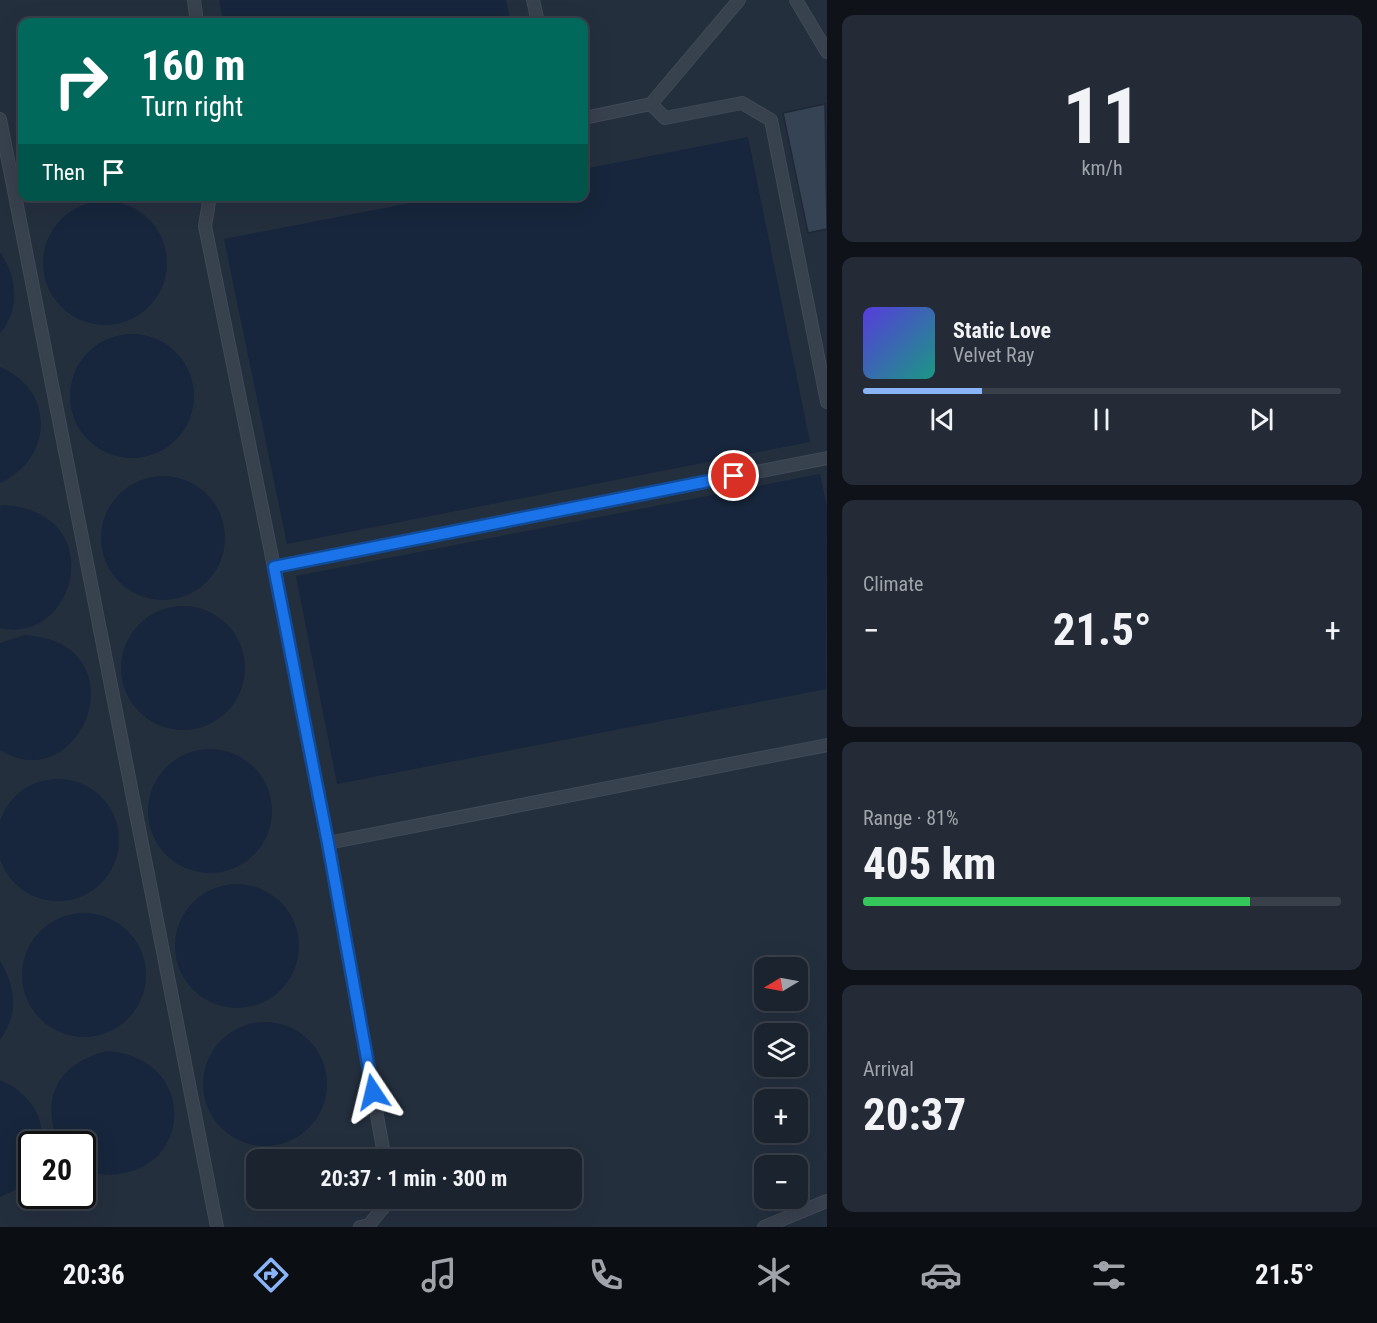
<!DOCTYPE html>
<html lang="en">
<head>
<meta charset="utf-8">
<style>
	:root { --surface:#1b232e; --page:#242b36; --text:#f1f3f6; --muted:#a0a4aa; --line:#39404a; --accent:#8ab4f8 }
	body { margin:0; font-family:"Roboto Condensed",sans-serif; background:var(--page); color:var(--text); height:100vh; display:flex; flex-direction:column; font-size:22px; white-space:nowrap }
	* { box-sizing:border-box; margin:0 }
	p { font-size:20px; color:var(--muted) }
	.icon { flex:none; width:33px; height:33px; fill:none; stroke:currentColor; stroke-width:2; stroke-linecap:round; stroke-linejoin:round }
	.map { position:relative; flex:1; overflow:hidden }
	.details { display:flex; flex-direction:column; gap:15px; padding:15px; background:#0f1319; width:550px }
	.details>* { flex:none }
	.banner { position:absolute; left:18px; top:18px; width:570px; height:183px; border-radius:12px; box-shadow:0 6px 24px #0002,0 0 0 2px var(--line); background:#00695c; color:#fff; overflow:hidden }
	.needle { width:39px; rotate:260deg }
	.tools { position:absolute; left:754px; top:957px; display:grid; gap:12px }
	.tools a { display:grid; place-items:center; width:54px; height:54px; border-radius:12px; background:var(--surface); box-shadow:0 6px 24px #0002,0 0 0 2px var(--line); font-size:30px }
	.speed { position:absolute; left:18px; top:1131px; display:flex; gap:12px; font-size:30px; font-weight:700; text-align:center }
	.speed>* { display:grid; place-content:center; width:78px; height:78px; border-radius:50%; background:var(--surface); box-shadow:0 6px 24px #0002,0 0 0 2px var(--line); line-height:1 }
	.speed .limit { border:3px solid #111; border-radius:9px; background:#fff; color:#111 }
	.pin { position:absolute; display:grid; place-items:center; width:51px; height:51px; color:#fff; margin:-26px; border:3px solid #fff; border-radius:50%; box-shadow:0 2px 6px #0007 }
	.me { position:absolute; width:66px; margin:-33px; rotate:350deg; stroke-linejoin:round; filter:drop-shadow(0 0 4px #0008) }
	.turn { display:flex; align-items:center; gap:21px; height:126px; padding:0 24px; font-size:27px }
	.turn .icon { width:78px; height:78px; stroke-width:2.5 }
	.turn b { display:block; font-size:42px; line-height:51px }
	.then { display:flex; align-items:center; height:57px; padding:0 24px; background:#0003; gap:12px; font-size:22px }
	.big { font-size:45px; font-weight:700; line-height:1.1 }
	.details .widget { flex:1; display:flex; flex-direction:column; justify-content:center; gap:9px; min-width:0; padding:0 21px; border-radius:12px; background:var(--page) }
	.details .dial { align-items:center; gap:0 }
	.dial b { font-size:78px; line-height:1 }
	.song { display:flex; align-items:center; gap:18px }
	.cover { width:72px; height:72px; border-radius:9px; background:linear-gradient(135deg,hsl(250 70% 55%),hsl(170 70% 35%)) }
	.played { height:6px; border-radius:3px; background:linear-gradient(90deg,var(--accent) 25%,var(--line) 25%) }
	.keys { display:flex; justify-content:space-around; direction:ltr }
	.heat { display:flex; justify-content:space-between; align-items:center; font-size:33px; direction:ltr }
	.charge { height:9px; border-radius:4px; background:linear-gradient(90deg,#34c759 81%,var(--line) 0) }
	.trip { position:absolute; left:246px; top:1149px; width:336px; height:60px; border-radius:12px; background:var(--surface); box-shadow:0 6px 24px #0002,0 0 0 2px var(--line); font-weight:700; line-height:60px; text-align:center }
	.menu { display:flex; height:96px; justify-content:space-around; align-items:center; background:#0b0e12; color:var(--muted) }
	.menu .icon { width:42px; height:42px }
	.menu .current { color:var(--accent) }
	.menu b { font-size:27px; color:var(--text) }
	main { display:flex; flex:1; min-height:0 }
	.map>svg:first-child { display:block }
	.water { fill:#17263c }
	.building { fill:#364354; stroke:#1f2835; stroke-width:1.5 }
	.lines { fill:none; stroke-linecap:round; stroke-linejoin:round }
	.lane-casing { stroke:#414a57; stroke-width:14 }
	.lane { stroke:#38414e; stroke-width:12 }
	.route-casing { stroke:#114b97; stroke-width:15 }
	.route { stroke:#1a73e8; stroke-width:10 }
</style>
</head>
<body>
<main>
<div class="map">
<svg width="827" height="1227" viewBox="0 0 827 1227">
	<rect width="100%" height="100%" fill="#242f3e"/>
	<path class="water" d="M219 0H506L511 22H224Z
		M22 93V148C15 128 16 113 22 93Z
		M748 137 810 442 287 544 224 239 441 197 584 196V169Z
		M43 263a62 62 0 1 1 124 0a62 62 0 1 1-124 0Z
		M0 252C17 276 21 309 0 333Z
		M70 396a62 62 0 1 1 124 0a62 62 0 1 1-124 0Z
		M0 367C56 390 53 459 0 483Z
		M820 474 827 507 826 689 337 784 296 576Z
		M101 538a62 62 0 1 1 124 0a62 62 0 1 1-124 0Z
		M4 505C111 512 76 646 0 628V506Z
		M121 668a62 62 0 1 1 124 0a62 62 0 1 1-124 0Z
		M24 635C144 642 82 801 0 750V643Z
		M148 811a62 62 0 1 1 124 0a62 62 0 1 1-124 0Z
		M-3 840a61 61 0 1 1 122 0a61 61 0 1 1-122 0Z
		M175 946a62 62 0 1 1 124 0a62 62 0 1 1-124 0Z
		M22 975a62 62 0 1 1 124 0a62 62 0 1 1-124 0Z
		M0 961C16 987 19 1014 0 1040Z
		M203 1084a62 62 0 1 1 124 0a62 62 0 1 1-124 0Z
		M106 1051C196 1056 194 1166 118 1174 106 1176 93 1174 83 1167L82 1144H58C41 1096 57 1065 106 1051Z
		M0 1080C26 1091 46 1115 41 1144H32L30 1176 15 1190 0 1197Z"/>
	<path class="building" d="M825 104 827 229 808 233 783 113Z"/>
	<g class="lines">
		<g class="lane-casing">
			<path id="lane" d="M194 0 197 22
				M533 0 538 22
				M796 0 827 52
				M651 104 665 118 742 103 771 120 827 402
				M584 118 651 104 739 0
				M0 119 217 1227
				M210 196 205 226 274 567 827 458
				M274 567 328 843
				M385 1160 328 843 827 745
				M360 1227 369 1225 391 1198
				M764 1227 827 1201"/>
		</g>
		<use href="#lane" class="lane"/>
	</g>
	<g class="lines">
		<g class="route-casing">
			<path id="route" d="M373 1092 328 843 274 567 734 476"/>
		</g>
		<use href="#route" class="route"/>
	</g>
</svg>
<div class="tools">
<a><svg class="needle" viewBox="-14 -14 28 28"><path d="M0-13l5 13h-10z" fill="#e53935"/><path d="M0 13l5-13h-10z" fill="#a0a4aa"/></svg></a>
<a><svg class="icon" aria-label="layers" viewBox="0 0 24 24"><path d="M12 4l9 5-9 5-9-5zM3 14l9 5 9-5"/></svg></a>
<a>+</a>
<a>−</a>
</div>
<div class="speed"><div class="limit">20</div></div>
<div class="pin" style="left:734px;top:476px;background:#d93025"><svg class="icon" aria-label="arrive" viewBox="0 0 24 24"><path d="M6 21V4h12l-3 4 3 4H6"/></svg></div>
<svg class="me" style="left:373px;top:1092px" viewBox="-20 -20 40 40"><path d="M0-17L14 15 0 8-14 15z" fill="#1a73e8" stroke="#fff" stroke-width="4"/></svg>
<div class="trip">20:37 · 1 min · 300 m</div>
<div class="banner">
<div class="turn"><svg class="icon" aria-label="right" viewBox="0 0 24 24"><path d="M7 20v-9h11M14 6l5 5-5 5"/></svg><div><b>160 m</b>Turn right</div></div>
<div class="then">Then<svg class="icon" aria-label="arrive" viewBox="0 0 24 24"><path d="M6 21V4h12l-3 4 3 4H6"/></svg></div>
</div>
</div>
<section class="details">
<div class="widget dial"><b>11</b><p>km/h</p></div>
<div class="widget">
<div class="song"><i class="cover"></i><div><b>Static Love</b><p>Velvet Ray</p></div></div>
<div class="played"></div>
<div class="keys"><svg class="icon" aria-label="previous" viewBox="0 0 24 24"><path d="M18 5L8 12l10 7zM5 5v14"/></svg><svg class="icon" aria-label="pause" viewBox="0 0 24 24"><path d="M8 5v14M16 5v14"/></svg><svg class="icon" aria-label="next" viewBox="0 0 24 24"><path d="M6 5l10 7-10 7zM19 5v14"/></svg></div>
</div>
<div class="widget"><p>Climate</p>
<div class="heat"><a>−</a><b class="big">21.5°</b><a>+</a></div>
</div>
<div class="widget"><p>Range · 81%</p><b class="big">405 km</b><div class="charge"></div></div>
<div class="widget"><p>Arrival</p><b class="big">20:37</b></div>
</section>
</main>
<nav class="menu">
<b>20:36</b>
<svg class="icon current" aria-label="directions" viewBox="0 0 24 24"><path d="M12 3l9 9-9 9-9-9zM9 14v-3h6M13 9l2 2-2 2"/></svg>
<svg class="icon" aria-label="music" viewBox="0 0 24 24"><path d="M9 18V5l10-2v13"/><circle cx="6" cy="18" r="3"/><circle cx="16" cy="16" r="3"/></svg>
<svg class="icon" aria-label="phone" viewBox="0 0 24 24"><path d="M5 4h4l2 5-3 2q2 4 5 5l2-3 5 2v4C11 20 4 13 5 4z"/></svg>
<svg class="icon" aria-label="climate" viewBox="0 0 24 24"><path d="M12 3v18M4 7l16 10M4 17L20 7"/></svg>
<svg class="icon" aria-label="car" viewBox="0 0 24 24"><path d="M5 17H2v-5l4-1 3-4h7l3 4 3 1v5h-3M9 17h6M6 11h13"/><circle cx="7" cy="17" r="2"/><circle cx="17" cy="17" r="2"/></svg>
<svg class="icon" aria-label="filters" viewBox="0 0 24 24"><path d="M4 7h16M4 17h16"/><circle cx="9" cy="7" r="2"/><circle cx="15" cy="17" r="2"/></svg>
<b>21.5°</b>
</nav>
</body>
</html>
